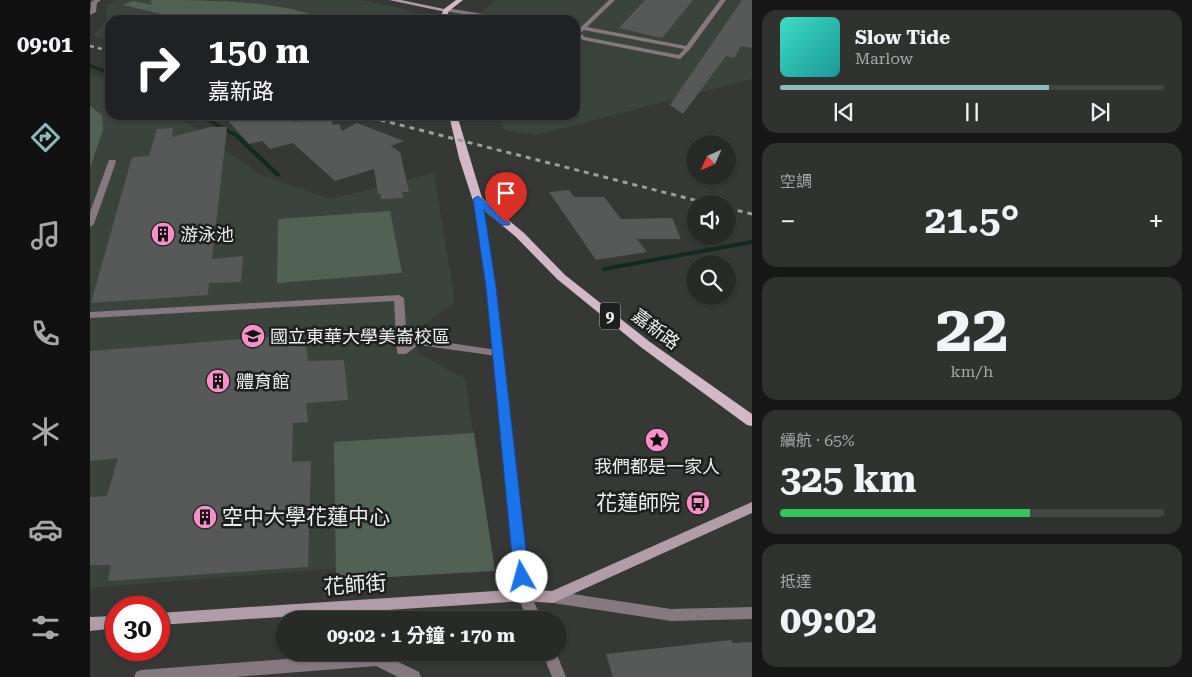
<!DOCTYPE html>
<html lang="zh-TW">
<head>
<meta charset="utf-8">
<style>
	:root { --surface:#282a28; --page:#303230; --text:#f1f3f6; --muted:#a5a7a8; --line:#444645; --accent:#8bbbb9 }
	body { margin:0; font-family:"Roboto Serif","Noto Sans TC",serif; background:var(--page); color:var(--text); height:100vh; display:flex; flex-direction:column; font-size:19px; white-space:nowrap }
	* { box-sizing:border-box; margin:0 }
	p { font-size:16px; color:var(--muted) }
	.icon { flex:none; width:28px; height:28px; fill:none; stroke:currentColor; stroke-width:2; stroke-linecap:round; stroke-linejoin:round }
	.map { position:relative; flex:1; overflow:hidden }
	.side { display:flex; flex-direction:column; gap:10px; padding:10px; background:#161716; width:440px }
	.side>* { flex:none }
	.guide { position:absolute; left:15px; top:15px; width:475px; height:105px; border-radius:15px; box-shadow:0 1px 4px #0004,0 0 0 1px var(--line); background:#202124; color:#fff; overflow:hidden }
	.needle { width:32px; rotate:225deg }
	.fabs { position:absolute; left:596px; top:135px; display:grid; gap:10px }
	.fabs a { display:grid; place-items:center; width:50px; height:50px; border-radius:50%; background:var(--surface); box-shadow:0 1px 4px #0004,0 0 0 1px var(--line); font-size:25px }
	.speed { position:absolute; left:15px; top:596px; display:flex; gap:10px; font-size:25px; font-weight:700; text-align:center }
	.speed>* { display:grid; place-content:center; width:65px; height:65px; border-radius:50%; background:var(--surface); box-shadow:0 1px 4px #0004,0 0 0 1px var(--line); line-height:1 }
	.speed .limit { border:8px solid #d22; background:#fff; color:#111 }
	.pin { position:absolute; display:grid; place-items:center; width:42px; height:42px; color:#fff; margin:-51px -21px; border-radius:50% 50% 50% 0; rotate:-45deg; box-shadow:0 0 5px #0007 }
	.pin .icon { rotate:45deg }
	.me { position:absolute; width:55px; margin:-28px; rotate:353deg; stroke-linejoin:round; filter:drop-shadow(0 0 4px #0008) }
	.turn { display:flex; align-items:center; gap:18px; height:105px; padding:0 20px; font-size:22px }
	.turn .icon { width:65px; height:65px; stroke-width:2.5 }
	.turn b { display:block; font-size:35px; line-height:42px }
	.big { font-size:38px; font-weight:700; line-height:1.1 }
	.side .card { flex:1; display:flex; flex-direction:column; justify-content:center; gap:8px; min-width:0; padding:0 18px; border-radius:15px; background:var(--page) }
	.side .dial { align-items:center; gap:0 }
	.dial b { font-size:65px; line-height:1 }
	.song { display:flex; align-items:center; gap:15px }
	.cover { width:60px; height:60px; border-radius:8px; background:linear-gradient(135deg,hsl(170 70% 55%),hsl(180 70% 35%)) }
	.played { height:5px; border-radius:2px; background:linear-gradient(90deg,var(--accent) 70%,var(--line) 70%) }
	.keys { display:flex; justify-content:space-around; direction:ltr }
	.heat { display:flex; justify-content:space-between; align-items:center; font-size:28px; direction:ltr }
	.charge { height:8px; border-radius:4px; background:linear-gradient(90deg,#34c759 65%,var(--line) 0) }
	.trip { position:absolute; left:185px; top:611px; width:292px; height:50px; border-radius:25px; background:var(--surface); box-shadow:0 1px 4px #0004,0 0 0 1px var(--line); font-weight:700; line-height:50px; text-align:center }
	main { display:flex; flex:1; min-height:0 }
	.tab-bar { display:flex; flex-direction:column; width:90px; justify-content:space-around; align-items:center; background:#101110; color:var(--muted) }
	.tab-bar .icon { width:35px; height:35px }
	.tab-bar .current { color:var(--accent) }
	.tab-bar b { font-size:22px; color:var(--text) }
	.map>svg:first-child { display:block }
	.built { fill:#3b433d }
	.green { fill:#516255 }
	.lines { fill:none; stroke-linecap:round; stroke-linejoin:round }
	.stream { fill:#132b1c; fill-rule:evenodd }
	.building { fill:#565957 }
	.lane { fill:#86787f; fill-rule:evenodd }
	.street { fill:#86787f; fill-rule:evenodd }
	.secondary { fill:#b29ca7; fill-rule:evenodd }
	.primary { fill:#d4b8c6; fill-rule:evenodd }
	.rail-far1 { stroke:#9c9f9d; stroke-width:2.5; stroke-dasharray:4 4; stroke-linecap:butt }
	.rail { stroke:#9c9f9d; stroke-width:3; stroke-dasharray:5 5; stroke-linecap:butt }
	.route { fill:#1a73e8; stroke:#114b97 }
	.labels { text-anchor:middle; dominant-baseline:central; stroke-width:5; stroke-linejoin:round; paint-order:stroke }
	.shield { fill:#1d1f1e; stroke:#afb1b0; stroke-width:1 }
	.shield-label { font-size:16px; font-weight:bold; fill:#eef0ef }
	.poi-label { font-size:18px; fill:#eef0ef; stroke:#1d1f1e; text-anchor:start }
	.street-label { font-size:18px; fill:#eef0ef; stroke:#1d1f1e }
	.near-poi-label { font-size:21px; fill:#eef0ef; stroke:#1d1f1e; text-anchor:end }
	.near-street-label { font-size:21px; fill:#eef0ef; stroke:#1d1f1e }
</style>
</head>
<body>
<main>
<nav class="tab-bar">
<b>09:01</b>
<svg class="icon current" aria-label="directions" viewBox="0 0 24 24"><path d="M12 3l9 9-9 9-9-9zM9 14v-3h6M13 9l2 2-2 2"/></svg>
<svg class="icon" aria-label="music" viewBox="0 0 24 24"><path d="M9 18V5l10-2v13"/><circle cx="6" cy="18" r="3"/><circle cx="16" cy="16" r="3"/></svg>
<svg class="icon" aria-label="phone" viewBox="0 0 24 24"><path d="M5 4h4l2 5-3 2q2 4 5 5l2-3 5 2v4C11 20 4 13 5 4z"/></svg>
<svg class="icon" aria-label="climate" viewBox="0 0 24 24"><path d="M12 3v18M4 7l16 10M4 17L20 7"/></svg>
<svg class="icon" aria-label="car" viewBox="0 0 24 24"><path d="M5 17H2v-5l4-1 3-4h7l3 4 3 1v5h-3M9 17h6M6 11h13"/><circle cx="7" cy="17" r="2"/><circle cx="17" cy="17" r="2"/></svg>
<svg class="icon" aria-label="filters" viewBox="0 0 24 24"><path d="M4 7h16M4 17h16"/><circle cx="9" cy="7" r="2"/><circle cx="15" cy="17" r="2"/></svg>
</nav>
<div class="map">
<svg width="662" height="677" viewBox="0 0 662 677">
	<rect width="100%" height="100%" fill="#353835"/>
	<path class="built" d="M27 0H270L311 8 332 17 331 20H20V40L3 36 17 20 16 5Z
		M406 0H662V79L446 135 414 130 409 115H485V20H387L393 11Z
		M0 74 20 80V115H86L169 174 241 199 344 173 365 302 325 331 327 352 375 379 402 556 0 588Z"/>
	<path class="green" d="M62 0C107 0 192 0 229 18V20H98L33 5 43 1 63 5 60 2Z
		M0 106 12 115 13 130 0 168Z
		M300 211 312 273 187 283 188 219Z
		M384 433 405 571 246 580 244 442Z"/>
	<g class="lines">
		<path class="stream" d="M0 64 20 72V75L0 67Z
			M107 115H112L149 135 190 174V176H186L145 137Z
			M662 240V244L514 271 511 269 514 267Z"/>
	</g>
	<path class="building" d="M555 0H603L572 38 529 28Z
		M652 0H662V48L651 46 644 58 636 56 593 114 580 105Z
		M133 115H194L203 122 241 118 243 125 249 124 252 131 267 123 314 141 301 146 310 152 319 192H312L313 198 291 199V194H288L284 169 245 181 203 143 180 149 172 141 159 144Z
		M120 127H137L122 259 153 256 151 282 119 283 118 295 1 303 42 157 59 156 67 129 83 128 82 137Z
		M479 190 484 197H514L531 219 582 218 591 239H547L557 252 506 260 459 192Z
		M205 335 207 347 216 346 218 361 254 360 258 400 216 403 218 422 203 423 202 462 221 461 218 567 18 581 21 565H0V497L17 496 28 458 0 461V351Z
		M641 640 643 643 662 642V677H523L516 654Z"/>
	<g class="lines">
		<path class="lane" d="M4 0H11L7 3 6 12 0 15 1 2Z
			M519 0H525L497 27 596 46 630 0H636L600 49 590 59 493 40 485 34V32L487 31ZM494 30 594 49 589 55 495 37 490 33Z
			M356 8 419 18 422 20H409L354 11V9Z
			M19 160H25L26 162 4 224 0 227V212Z
			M309 295 314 298 317 343 326 338 407 350 412 353 407 356 328 345 316 354H308L307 352 304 301 0 318V312Z
			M288 652 329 672 331 677H308L286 666 145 677H44L46 672 51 670Z"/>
		<path class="street" d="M384 197H390L391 199 406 287 441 595 452 620H438L427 595 396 287 383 199Z
			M463 591 581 609 662 607V619L581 621 463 603 458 601 456 597 458 593Z
			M452 652H466L476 677H462Z"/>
		<path class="secondary" d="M299 0H311L359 10 356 12Z
			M662 502V513L463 603 434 601 69 625V613L434 589 462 591Z
			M26 616V628L0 631V617Z"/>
		<path class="primary" d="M366 0H373L359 11 355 20H349L354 9Z
			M359 115H367L392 198 434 233 475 275 560 342 662 414V426L657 425 552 348 467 279 426 237 383 201 369 158Z"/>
		<path class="rail-far1" d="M0 46 20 51"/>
		<path class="rail" d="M271 115 620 204
			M638 208 662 214"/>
	</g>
	<path class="route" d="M388 196 420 223 419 225H412L394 209 406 287 439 577 437 581 432 583 427 581 424 577 396 287 383 199Z"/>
	<defs>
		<g id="building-disc" transform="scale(1.25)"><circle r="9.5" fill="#f98fc9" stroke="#1d1f1e"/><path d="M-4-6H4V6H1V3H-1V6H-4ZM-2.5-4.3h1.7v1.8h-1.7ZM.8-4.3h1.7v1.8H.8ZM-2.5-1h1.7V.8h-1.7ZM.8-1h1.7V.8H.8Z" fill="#111"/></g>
		<g id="university-disc" transform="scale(1.25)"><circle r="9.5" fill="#f98fc9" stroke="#1d1f1e"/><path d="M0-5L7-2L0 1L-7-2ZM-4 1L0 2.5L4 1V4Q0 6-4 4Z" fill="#111"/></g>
		<g id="sight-disc" transform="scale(1.25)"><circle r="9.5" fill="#f98fc9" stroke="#1d1f1e"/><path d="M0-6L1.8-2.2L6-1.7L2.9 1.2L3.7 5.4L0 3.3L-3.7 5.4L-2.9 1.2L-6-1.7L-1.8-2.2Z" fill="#111"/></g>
		<g id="bus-disc" transform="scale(1.25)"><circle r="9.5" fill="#f98fc9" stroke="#1d1f1e"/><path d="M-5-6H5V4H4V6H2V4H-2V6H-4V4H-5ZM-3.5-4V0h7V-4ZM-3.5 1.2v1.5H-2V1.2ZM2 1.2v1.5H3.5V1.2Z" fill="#111"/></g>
	</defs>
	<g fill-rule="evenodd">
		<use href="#building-disc" x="73" y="234"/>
		<use href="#university-disc" x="163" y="336"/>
		<use href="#building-disc" x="128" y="381"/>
		<use href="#sight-disc" x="567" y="440"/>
		<use href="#bus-disc" x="608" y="503"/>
		<use href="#building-disc" x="115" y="517"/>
	</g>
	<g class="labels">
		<rect class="shield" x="510" y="302.5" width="20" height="27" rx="4"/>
		<g class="shield-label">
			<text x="520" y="316">9</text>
		</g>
		<g class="poi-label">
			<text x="90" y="234">游泳池</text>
			<text x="180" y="336">國立東華大學美崙校區</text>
			<text x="146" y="381">體育館</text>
			<text x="567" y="466" text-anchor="middle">我們都是一家人</text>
		</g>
		<g class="street-label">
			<text transform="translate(566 329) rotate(37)">嘉新路</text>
		</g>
		<g class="near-poi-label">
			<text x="590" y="503">花蓮師院</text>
			<text x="132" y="517" text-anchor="start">空中大學花蓮中心</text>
		</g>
		<g class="near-street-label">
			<text transform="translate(265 585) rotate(-4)">花師街</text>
		</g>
	</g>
</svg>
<div class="fabs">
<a><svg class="needle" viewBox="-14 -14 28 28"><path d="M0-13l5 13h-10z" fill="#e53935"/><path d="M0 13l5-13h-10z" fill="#a5a7a8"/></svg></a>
<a><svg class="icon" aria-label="sound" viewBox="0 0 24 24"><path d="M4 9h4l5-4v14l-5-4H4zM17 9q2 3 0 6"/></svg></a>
<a><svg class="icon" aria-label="search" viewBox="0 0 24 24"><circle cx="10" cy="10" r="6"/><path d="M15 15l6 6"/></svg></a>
</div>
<div class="speed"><div class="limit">30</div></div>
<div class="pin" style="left:416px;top:223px;background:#d93025"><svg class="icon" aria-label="arrive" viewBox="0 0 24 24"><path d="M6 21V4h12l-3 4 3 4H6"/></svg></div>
<svg class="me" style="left:432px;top:577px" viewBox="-20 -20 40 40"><circle r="19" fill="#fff"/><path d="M0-13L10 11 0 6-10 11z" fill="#1a73e8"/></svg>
<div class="trip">09:02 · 1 分鐘 · 170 m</div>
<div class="guide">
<div class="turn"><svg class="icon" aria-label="right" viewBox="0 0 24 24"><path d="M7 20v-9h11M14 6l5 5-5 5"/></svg><div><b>150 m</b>嘉新路</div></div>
</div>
</div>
<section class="side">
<div class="card">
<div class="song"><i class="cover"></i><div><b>Slow Tide</b><p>Marlow</p></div></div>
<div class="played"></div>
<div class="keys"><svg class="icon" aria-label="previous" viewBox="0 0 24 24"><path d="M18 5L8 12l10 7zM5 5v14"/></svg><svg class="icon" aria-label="pause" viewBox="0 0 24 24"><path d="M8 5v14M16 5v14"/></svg><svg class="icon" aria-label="next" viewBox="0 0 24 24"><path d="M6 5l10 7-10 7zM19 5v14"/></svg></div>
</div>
<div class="card"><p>空調</p>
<div class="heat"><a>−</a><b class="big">21.5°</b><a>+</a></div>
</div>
<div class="card dial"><b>22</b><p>km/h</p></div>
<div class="card"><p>續航 · 65%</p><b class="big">325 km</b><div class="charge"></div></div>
<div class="card"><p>抵達</p><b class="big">09:02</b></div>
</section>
</main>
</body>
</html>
